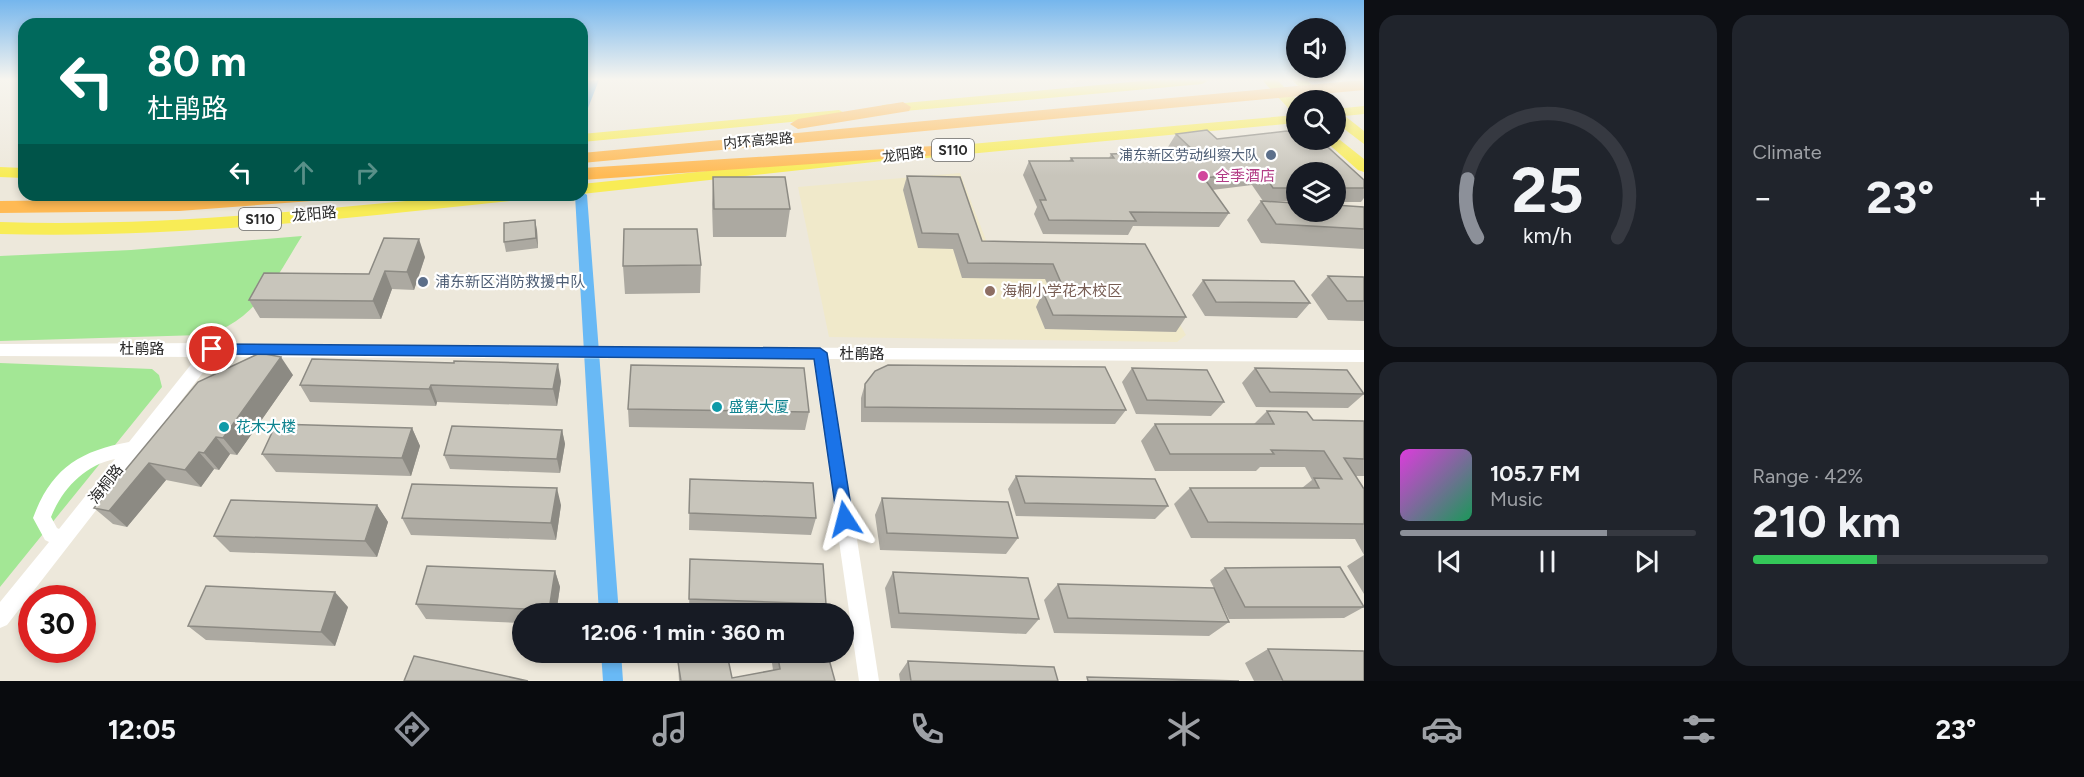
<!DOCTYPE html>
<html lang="en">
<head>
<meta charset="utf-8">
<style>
	:root { --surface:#171b24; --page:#20242c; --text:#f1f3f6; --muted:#9ea1a6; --line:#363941; --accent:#8c9099 }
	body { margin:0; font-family:Figtree,"Noto Sans SC",sans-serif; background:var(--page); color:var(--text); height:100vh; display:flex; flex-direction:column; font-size:22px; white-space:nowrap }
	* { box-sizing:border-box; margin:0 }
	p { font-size:20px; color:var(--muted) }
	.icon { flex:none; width:33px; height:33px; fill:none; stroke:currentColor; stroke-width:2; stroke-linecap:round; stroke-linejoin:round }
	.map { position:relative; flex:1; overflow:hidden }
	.panel { display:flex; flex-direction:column; gap:15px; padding:15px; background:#0d0f14; width:720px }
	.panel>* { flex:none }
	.guide { position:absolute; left:18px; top:18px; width:570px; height:183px; border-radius:18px; box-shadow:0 3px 9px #0003; background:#00695c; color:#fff; overflow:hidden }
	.fabs { position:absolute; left:1286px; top:18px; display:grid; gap:12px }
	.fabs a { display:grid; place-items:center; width:60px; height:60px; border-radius:50%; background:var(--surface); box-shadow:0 3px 9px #0003; font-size:30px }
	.speed { position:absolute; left:18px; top:585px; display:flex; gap:12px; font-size:30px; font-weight:700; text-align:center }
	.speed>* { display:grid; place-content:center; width:78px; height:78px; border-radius:50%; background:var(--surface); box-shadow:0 3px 9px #0003; line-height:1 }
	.speed .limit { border:9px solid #d22; background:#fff; color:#111 }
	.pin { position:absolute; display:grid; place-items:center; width:51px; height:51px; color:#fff; margin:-26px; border:3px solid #fff; border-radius:50%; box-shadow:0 2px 6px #0007 }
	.me { position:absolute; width:66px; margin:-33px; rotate:351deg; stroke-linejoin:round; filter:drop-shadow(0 0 4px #0008) }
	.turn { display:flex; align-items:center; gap:21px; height:126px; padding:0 30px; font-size:27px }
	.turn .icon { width:78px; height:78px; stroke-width:2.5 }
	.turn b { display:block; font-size:42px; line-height:51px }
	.lanes { display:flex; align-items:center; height:57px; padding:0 30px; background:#0003; justify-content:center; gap:30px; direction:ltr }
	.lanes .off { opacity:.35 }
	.big { font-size:45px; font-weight:700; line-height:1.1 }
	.panel .tile { flex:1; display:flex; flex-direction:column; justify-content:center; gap:9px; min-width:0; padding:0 21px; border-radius:18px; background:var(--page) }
	.panel .dial { align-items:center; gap:0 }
	.dial svg { height:156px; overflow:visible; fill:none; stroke:var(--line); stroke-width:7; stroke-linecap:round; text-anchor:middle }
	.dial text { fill:var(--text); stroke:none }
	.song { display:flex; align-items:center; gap:18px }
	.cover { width:72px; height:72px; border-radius:9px; background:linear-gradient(135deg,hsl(300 70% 55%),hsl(150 70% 35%)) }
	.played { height:6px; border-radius:3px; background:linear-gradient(90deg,var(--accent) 70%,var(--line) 70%) }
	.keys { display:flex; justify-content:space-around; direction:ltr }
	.heat { display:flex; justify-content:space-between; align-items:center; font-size:33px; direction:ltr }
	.charge { height:9px; border-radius:4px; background:linear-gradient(90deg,#34c759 42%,var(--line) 0) }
	.panel .tiles { flex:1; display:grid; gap:15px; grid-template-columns:repeat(2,1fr) }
	.trip { position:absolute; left:512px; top:603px; width:342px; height:60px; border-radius:30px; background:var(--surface); box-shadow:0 3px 9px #0003; font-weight:700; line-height:60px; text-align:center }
	.menu { display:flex; height:96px; justify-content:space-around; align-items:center; background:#090b0e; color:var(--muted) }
	.menu .icon { width:42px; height:42px }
	.menu .selected { color:var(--accent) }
	.menu b { font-size:27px; color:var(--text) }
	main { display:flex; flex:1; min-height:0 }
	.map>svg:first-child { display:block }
	.education { fill:#f0e9ca }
	.green { fill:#a3e795 }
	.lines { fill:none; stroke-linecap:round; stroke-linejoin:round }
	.canal { fill:#69b9f5; fill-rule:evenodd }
	.minor { fill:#fff; fill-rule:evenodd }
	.major { fill:#f8ec56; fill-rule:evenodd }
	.highway { fill:#ffba54; fill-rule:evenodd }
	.wall { fill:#aca9a1 }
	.shaded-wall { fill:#8c8a83 }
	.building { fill:#c8c5bb; stroke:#8c8a83; stroke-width:1.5 }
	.route { fill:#1a73e8; stroke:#114b97; stroke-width:1.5 }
	.service-dot { fill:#5c6f8a; stroke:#fff; stroke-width:2 }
	.hotel-dot { fill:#d1479c; stroke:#fff; stroke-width:2 }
	.education-dot { fill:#8d6e63; stroke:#fff; stroke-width:2 }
	.culture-dot { fill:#0f9aa8; stroke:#fff; stroke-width:2 }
	.labels { text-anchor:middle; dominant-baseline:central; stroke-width:4.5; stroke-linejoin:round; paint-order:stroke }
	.far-street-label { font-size:14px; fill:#2a2a2a; stroke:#fff }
	.shield { fill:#fff; stroke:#6a6a6a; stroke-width:1.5 }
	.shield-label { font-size:14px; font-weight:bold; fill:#2a2a2a }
	.far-service-label { font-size:14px; fill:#4e5e75; stroke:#fff; text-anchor:end }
	.hotel-label { font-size:15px; fill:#b23c85; stroke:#fff; text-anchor:start }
	.street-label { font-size:15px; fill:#2a2a2a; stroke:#fff }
	.service-label { font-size:15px; fill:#4e5e75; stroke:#fff; text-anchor:start }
	.education-label { font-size:15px; fill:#785e54; stroke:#fff; text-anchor:start }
	.culture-label { font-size:15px; fill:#0d838f; stroke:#fff; text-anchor:start }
</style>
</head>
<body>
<main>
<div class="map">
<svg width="1364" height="681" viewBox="0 0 1364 681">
	<rect width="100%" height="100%" fill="#ede8db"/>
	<path class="education" d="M960 173 989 248 1134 245 1186 335 1177 342 829 337 798 187Z"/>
	<path class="green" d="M302 236C282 268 263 307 228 326 220 330 209 332 201 335L0 341V256L131 250Z
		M0 363 152 369 159 375 162 387 0 587Z"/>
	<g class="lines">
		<path class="canal" d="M589 80H599L588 108 582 111V95Z
			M582 191 587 195 619 614H599L575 195H582Z
			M601 652H621L623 681H603Z"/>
		<path class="minor" d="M1077 80 1072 84 1067 81V80Z
			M212 343 217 345 1364 350V362L829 359 879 681H859L813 359 215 357 7 625 0 628V602L49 542 45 540 33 518C51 469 79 451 129 442L197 357 0 356V344ZM115 459 59 529 57 528 51 517C62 489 85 465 115 459Z"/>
		<path class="major" d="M1152 80H1209L1202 84 883 113 876 109 883 105Z
			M1262 80H1277L1297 100 1296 112 1291 111Z
			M1292 80H1307L1327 100H1312Z
			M1364 106V114L1345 116 1364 131V144L1335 122V109Z
			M839 110 846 114 844 117 582 142V134Z
			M1296 115V123L916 159 908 154 916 149Z
			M1335 136 1364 159V172L1358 170 1324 140H1335Z
			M887 152 895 157 892 160 582 194V184Z
			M0 167 24 168V178L0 177Z
			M468 195H528L520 200C347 218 175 239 0 234V222C157 227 312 210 468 195Z"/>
		<path class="highway" d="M1362 80 1364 90 582 163V153Z
			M903 102 911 107 909 111 798 129 790 124 798 119Z
			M933 146 939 147 942 151 939 155 582 180V168Z
			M232 195H321L312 201 179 211 0 213V201L179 199Z"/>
	</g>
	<path class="wall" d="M1176 134 1217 139 1364 180V198L1361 202H1335V172H1296V201H1270L1364 207V249L1261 243 1247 220 1261 201H1263L1252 185 1212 190 1229 213 1219 227 1133 226 1128 235 1043 234 1034 214 1037 207 1023 175 1029 161H1069L1071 158H1109L1111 154 1173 152 1168 147Z
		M907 176 982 241 1145 244 1186 317 1176 332 1045 329 1036 307 1043 292H1051L1045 279 962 278 953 249 918 248 903 190Z
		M713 177 790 209 786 237H713L712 204Z
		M537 230 538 248 506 252 504 242Z
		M425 257 414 290 392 289 381 319 260 318 249 300 369 274Z
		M701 265 700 293 625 294 623 266Z
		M1328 276 1364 277V321L1328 320 1311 295Z
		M1203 280 1310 303 1297 318 1205 316 1192 295Z
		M1132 368 1224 402 1211 416 1136 414 1122 382Z
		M1255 368 1364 394 1348 408 1256 407 1242 383Z
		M293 375 237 455 230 454 219 470 214 469 201 487 166 480 127 527 113 524 94 508 198 382Z
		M561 381 557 406 437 402 436 406 310 402 300 385Z
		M865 384 1126 410 1115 424 861 422V398Z
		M628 409 809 412 805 430 629 427Z
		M1267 411 1313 420 1364 421V476H1355L1364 489V555L1355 539 1191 538 1174 504 1190 488H1302L1312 480 1305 467H1260L1256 471H1155L1141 441 1155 424H1254Z
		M412 428 420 446 411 476 276 472 262 454Z
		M562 430 565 444 560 473 450 469 444 455Z
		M1016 476 1168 506 1155 519 1016 516 1008 489Z
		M690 479 816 518 811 535 689 530Z
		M882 498 1018 538 1006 554 880 550 875 515Z
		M377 505 388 522 377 557 230 552 214 536Z
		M561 505 556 540 411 535 402 518Z
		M1364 555V594L1347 566Z
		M690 559 826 604 823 614H689Z
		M1225 568 1364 607 1344 618 1229 619 1210 580Z
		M555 571 560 587 556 614H522V623L426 619 416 604Z
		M893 572 1039 619 1026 634 891 628 885 588Z
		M1058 584 1229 622 1209 636 1054 633 1044 600Z
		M348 607 335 646 206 640 188 626Z
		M1268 649 1364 681H1254L1245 663Z
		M775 652H827L835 681H679L678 662 732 678 773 670 772 663Z
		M908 661 1058 681H900L899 674Z"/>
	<path class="shaded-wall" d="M535 220 537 230 538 248 536 238Z
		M419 239 425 257 414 290 407 272Z
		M385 271 392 289 381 319 373 301Z
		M281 357 293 375 237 455 223 438Z
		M558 364 561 381 557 406 553 389Z
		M431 385 437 402 436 406 429 389Z
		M412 428 420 446 411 476 402 458Z
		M562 430 565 444 560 473 557 459Z
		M216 437 230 454 219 470 204 453Z
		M199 452 214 469 201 487 185 470Z
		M149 463 166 480 127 527 109 511Z
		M557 488 561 505 556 540 551 523Z
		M377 505 388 522 377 557 365 541Z
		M555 571 560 587 556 614H550L549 610Z
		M335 592 348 607 335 646 321 632Z"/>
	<path class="building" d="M1207 130 1217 139 1287 131 1296 133V140H1320L1364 180V188H1335V172H1296V188H1273L1262 171 1204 178 1229 213 1130 212 1136 221 1049 220 1040 200H1046L1029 161H1073L1071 158H1114L1111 154 1194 151 1176 134Z
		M907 176 960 177 982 241 1145 244 1186 317 1053 315 1043 292H1065L1053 264 968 263 958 234 922 233Z
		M713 177H785L790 209H714Z
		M1261 201 1296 203V212H1335V205L1364 207V229L1276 224Z
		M535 220 536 238 504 242V223Z
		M624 229H697L701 265 623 266Z
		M384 238 419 239 407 272 385 271 373 301 249 300 264 273 369 274Z
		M1328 276 1364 277V301H1347Z
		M1203 280 1294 281 1310 303 1216 302Z
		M260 353 281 357 223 438 216 437 204 453 199 452 185 470 149 463 109 511 94 508 198 382Z
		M312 359 454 363V361L558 364 553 389 431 385 429 389 300 385Z
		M631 365 804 368 809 412 628 409Z
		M888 365 1105 367 1126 410 865 407V384L875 371Z
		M1132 368 1207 370 1224 402 1147 400Z
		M1255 368 1347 370 1364 394 1270 392Z
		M1267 411 1307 412 1313 420 1364 421V459L1344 458 1364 489V524L1208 522 1190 488H1319L1314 478 1342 479 1324 451 1271 450 1274 454H1170L1155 424H1274Z
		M276 424 412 428 402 458 262 454Z
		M452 426 562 430 557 459 444 455Z
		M1016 476 1155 479 1168 506 1025 503Z
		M690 479 813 483 816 518 689 513Z
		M412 484 557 488 551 523 402 518Z
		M882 498 1008 502 1018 538 887 533Z
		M231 500 377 505 365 541 214 536Z
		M690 559 823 564 826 604 689 599Z
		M427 566 555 571 549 610 416 604Z
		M1340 567 1364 607H1245L1225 568Z
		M893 572 1028 578 1039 619 899 613Z
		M1058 584 1214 588 1229 622 1068 618Z
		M206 586 335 592 321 632 188 626Z
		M1268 649 1364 651V681H1283Z
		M777 652H827L835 681H681L678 662 727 654 732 678 780 669Z
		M414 656 528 681H404Z
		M908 661 1054 667 1058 681H911Z
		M1087 677 1239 681H1088Z"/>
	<linearGradient id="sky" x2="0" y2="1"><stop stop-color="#75b6ed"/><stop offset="0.45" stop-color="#f7f5ef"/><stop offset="1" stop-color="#f7f5ef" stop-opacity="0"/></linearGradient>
	<rect width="1364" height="176" fill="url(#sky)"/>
	<path class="route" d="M212 344 820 348 827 353 853 519 851 524 845 526 839 524 837 519 814 359 212 354 205 349Z"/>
	<g class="service-dot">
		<circle cx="1271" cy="155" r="6"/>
		<circle cx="423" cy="282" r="6"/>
	</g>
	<circle class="hotel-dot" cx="1203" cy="176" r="6"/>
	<circle class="education-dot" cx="990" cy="291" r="6"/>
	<g class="culture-dot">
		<circle cx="717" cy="407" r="6"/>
		<circle cx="224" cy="427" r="6"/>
	</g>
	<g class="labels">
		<g class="far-street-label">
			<text transform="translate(758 141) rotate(-5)">内环高架路</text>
			<text transform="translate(903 155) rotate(-7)">龙阳路</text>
		</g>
		<g class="shield">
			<rect x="932" y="139" width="42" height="22" rx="4.5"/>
			<rect x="239" y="208" width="42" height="22" rx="4.5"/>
		</g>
		<g class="shield-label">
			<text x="953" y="150">S110</text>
			<text x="260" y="219">S110</text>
		</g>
		<g class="far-service-label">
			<text x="1259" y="155">浦东新区劳动纠察大队</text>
		</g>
		<g class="hotel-label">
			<text x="1215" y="176">全季酒店</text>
		</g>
		<g class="street-label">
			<text transform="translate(314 214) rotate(-5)">龙阳路</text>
			<text x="142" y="349">杜鹃路</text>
			<text x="862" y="354">杜鹃路</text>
			<text transform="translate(106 484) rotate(-52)">海桐路</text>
		</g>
		<g class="service-label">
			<text x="435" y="282">浦东新区消防救援中队</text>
		</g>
		<g class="education-label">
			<text x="1002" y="291">海桐小学花木校区</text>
		</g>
		<g class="culture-label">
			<text x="729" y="407">盛第大厦</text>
			<text x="236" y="427">花木大楼</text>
		</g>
	</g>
</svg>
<div class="fabs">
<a><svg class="icon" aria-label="sound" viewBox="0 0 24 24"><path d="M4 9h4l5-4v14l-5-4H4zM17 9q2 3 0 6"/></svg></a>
<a><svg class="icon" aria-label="search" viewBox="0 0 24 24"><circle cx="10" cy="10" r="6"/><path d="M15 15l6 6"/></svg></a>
<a><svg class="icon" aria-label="layers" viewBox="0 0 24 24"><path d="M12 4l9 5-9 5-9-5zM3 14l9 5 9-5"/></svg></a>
</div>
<div class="speed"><div class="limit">30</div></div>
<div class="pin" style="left:212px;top:349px;background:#d93025"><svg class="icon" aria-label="arrive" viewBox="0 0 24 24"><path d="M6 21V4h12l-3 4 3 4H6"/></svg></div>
<svg class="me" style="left:845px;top:519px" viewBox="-20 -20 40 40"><path d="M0-17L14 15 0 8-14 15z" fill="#1a73e8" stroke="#fff" stroke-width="4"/></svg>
<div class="trip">12:06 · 1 min · 360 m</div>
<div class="guide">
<div class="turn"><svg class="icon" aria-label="left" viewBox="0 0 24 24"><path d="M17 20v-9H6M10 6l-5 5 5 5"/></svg><div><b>80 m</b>杜鹃路</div></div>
<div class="lanes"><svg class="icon" aria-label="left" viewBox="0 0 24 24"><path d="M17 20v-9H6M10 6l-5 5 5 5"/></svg><svg class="icon off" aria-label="ahead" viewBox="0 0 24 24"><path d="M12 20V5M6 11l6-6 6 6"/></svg><svg class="icon off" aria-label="right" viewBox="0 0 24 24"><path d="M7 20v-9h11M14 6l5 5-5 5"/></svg></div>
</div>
</div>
<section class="panel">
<div class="tiles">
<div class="tile dial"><svg viewBox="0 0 100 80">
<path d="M14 69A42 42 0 1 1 86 69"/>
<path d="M14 69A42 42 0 0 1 9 39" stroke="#8c9099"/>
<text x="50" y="56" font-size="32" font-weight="700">25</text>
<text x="50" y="72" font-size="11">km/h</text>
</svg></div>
<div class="tile"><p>Climate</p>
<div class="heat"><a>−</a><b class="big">23°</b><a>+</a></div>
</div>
<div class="tile">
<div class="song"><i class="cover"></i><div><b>105.7 FM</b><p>Music</p></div></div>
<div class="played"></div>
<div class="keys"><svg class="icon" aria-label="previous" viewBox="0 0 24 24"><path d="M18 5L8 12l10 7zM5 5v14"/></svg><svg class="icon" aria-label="pause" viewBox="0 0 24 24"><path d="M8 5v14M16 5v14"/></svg><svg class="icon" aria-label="next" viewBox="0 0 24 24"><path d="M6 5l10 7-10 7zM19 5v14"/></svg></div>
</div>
<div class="tile"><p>Range · 42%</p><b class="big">210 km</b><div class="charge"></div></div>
</div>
</section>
</main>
<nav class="menu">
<b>12:05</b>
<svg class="icon selected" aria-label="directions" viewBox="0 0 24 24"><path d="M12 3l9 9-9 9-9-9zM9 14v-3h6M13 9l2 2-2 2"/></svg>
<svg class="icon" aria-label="music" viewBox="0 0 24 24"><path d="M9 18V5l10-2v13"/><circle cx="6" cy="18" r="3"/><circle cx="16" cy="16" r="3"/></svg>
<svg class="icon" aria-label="phone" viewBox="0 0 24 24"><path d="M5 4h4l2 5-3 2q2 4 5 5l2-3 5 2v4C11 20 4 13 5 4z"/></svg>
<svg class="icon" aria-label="climate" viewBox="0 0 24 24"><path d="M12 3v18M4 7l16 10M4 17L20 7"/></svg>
<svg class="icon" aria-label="car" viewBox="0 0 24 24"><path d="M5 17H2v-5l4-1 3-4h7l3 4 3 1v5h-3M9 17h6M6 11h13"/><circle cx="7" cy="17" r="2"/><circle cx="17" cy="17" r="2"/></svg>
<svg class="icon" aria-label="filters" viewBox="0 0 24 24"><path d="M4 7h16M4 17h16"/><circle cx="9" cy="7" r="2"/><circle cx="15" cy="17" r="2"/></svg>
<b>23°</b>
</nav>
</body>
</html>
